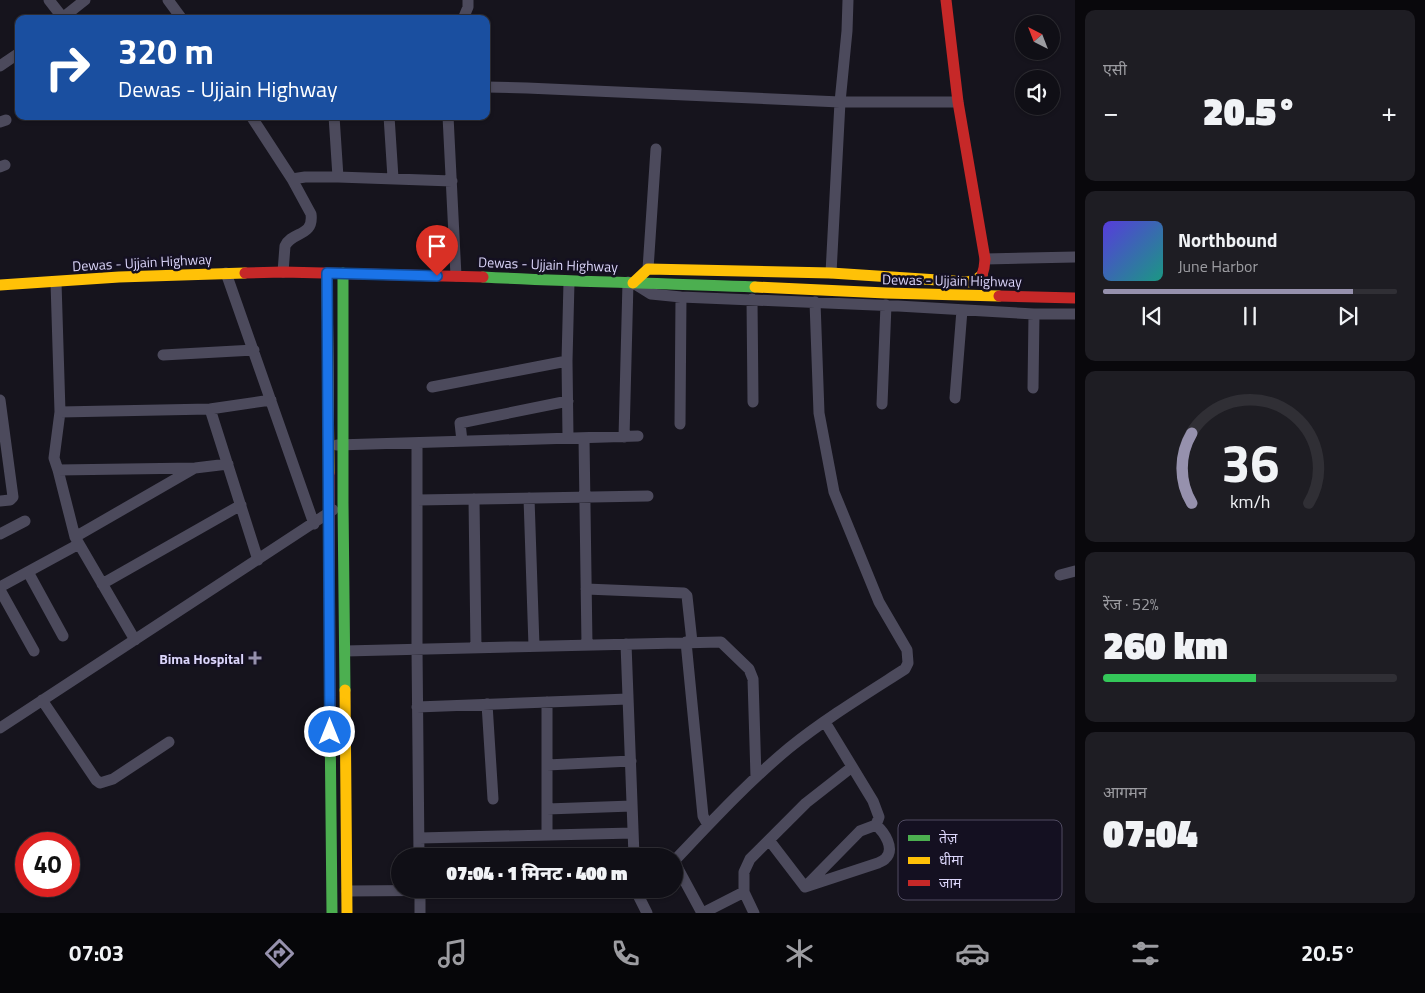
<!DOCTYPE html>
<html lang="hi">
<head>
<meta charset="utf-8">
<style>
	:root { --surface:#100f16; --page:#1e1d23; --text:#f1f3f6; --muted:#9c9ca1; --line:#302f35; --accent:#9691ad }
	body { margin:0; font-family:"Titillium Web","Noto Sans Devanagari",sans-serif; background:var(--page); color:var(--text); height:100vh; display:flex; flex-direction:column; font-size:19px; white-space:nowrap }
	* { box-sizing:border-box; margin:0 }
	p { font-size:16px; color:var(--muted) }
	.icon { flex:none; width:28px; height:28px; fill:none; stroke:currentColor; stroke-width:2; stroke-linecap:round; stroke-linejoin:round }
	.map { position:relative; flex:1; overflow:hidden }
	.panel { display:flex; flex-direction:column; gap:10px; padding:10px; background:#09080c; width:350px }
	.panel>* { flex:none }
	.banner { position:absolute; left:15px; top:15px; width:475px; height:105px; border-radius:10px; box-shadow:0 1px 4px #0004,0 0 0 1px var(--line); background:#1a4fa0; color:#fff; overflow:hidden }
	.needle { width:32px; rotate:318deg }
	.buttons { position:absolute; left:1015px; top:15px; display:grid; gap:10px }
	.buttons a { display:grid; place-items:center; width:45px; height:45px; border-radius:50%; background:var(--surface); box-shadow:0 1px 4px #0004,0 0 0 1px var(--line); font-size:25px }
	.speed { position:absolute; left:15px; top:832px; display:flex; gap:10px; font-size:25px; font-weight:700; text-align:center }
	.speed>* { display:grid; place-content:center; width:65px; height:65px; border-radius:50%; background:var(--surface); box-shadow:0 1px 4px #0004,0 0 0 1px var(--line); line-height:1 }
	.speed .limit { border:8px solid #d22; background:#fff; color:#111 }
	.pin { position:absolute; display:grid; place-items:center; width:42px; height:42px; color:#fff; margin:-51px -21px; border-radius:50% 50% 50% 0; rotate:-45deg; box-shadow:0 0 5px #0007 }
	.pin .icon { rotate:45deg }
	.me { position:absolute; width:55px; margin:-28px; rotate:0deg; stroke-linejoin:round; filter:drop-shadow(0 0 4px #0008) }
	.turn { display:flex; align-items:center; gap:18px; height:105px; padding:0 20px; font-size:22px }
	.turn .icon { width:65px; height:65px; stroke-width:2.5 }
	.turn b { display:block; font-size:35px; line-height:42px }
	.big { font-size:38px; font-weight:800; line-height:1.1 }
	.panel .card { flex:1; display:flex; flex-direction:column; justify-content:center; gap:8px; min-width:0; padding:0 18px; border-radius:10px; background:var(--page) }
	.panel .dial { align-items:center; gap:0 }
	.dial svg { height:130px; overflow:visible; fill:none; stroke:var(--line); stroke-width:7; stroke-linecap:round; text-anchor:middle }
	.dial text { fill:var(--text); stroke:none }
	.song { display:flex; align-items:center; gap:15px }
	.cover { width:60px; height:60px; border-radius:8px; background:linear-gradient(135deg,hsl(250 70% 55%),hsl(170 70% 35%)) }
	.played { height:5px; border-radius:2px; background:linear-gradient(90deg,var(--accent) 85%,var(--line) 85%) }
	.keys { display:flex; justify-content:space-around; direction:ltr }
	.heat { display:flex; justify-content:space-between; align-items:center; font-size:28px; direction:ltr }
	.charge { height:8px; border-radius:4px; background:linear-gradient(90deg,#34c759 52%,var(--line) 0) }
	.trip { position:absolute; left:391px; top:848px; width:292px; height:50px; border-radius:25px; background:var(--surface); box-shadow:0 1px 4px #0004,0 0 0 1px var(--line); font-weight:800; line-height:50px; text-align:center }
	.tab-bar { display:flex; height:80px; justify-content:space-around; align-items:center; background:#060609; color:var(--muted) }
	.tab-bar .icon { width:35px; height:35px }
	.tab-bar .active { color:var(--accent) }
	.tab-bar b { font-size:22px; color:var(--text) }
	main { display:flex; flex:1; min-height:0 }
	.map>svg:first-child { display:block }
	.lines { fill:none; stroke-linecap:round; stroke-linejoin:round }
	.street { stroke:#4c4a5c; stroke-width:11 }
	.fast { stroke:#4caf50; stroke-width:11 }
	.slow { stroke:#ffc107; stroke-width:11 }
	.jam { stroke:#c62828; stroke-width:11 }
	.route-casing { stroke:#114b97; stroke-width:12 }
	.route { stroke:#1a73e8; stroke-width:9 }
	.poi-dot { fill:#9691ad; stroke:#141021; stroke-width:2 }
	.labels { text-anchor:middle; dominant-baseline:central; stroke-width:5; stroke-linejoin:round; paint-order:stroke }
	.street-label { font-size:14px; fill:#dbd5fa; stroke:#141021 }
	.poi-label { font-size:14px; font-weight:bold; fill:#dbd5fa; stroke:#141021; text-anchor:end }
	.key { fill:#141021; stroke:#504b62; stroke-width:1 }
	.key-label { font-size:14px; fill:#dbd5fa }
</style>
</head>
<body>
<main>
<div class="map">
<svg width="1075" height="913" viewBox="0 0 1075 913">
	<rect width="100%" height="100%" fill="#16141d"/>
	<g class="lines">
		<path class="street" d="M49 0 63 18
			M168 0 182 19
			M61 19 85 0
			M463 19 468 7V0
			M0 66 19 53
			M486 87 527 88 840 102H958
			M251 116 292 179 311 214C314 237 292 231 285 246L283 272
			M334 116 338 177
			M389 116 393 178
			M448 116 456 276
			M0 122 6 120
			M0 167 5 165
			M292 179 305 177H338L452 181
			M985 259 1075 257
			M648 269 656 149
			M226 273 314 524
			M831 273 840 102 847 31 848 0
			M56 282 60 412 54 458 58 470 195 468 228 464
			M635 284 651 294 681 297 898 306 1034 314H1075
			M752 299 753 402
			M163 355 254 350
			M432 387 567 361
			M1033 388 1034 314
			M955 398 962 310
			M0 400 13 497 10 500 0 501
			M882 404 886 305
			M210 409 258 560
			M60 412 210 409 271 400
			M680 424 681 297
			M568 437 567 361 569 282
			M624 437 628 282
			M584 438 587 645
			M462 441 460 423 568 401
			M417 443V649L419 856
			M337 445 638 436
			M58 470 75 537
			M529 498 534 646
			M474 499 476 648
			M417 500 648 496
			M0 534 25 521
			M28 572 63 636
			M1060 575 1075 571
			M102 584 241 505
			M0 587 79 544
			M586 589 684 593 687 596 692 642
			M0 590 34 651
			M135 640 75 537 193 469
			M686 642 703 816 708 825
			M626 644 634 856
			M345 651 721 642 749 669 753 679 756 777
			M42 700 96 780 100 783 113 779 169 742
			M547 702V835
			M487 704 493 799
			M417 707 628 699
			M825 722 873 801 879 817 876 825
			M0 728 333 510
			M547 765 631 761
			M547 809 632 806
			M876 825C884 832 896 849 885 859 883 861 880 862 878 863L805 887 860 831Z
			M419 838 633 833
			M769 840 805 887
			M675 860C712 821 748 782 789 748 825 719 866 694 905 669L908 663 907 650 879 602 834 492 819 413 815 302
			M675 863 702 913
			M420 889V913
			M635 889 647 913
			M347 891 635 889
			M703 913 744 892
			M754 913 744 892V872L750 859 806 803 852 767"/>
		<path class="fast" d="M343 273V502L345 690
			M483 277C574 282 665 283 755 287
			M330 716 332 913"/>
		<path class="slow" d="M327 273 329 473
			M633 283 648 269 831 273 968 282 977 279 982 275
			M0 285 119 277 245 273
			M755 287 886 293 999 296
			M345 690 347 913"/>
		<path class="jam" d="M946 0 958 102 985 259 984 268 982 275
			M245 273 283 272 483 277
			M999 296 1075 298
			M329 473 330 716"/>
	</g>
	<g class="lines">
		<g class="route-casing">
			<path id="route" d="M330 732 327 273 437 276"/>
		</g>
		<use href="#route" class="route"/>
	</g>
	<path class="poi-dot" d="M252.5 650.5h5v5h5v5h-5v5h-5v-5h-5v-5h5z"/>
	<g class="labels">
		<g class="street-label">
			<text transform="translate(142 262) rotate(-3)">Dewas - Ujjain Highway</text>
			<text transform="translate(548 264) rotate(2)">Dewas - Ujjain Highway</text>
			<text transform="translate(952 280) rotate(1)">Dewas - Ujjain Highway</text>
		</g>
		<g class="poi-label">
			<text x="244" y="658">Bima Hospital</text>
		</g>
	</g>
	<rect x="898" y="820" width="164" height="80" rx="8" class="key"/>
	<rect x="908" y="835" width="22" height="6" fill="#4caf50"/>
	<rect x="908" y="857" width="22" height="7" fill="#ffc107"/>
	<rect x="908" y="880" width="22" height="6" fill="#c62828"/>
	<g class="key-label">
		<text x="939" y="843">तेज़</text>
		<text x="939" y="865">धीमा</text>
		<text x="939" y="888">जाम</text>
	</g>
</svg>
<div class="buttons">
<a><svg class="needle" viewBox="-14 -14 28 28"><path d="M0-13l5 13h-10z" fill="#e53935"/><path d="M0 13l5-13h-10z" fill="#9c9ca1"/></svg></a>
<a><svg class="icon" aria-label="sound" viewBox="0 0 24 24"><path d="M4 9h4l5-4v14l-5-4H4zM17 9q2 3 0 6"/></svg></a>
</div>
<div class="speed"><div class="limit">40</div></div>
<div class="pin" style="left:437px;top:276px;background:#d93025"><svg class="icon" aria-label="arrive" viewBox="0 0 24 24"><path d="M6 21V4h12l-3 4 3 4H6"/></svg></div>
<svg class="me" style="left:330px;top:732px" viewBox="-20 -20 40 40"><circle r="17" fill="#1a73e8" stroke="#fff" stroke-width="3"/><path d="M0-11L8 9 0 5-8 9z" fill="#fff"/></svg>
<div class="trip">07:04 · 1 मिनट · 400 m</div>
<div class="banner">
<div class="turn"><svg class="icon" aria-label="right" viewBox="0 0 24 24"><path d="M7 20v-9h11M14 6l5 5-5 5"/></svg><div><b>320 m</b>Dewas - Ujjain Highway</div></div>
</div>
</div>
<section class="panel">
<div class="card"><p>एसी</p>
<div class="heat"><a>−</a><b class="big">20.5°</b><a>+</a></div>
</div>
<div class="card">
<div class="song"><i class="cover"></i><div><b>Northbound</b><p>June Harbor</p></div></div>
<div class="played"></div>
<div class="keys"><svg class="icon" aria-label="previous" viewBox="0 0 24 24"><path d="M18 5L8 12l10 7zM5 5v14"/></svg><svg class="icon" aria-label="pause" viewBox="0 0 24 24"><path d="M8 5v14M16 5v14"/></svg><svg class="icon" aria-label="next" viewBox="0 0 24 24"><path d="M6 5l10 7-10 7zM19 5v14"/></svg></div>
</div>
<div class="card dial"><svg viewBox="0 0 100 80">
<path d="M14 69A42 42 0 1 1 86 69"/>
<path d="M14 69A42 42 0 0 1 14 26" stroke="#9691ad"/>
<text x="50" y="56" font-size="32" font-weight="700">36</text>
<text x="50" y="72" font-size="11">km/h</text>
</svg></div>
<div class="card"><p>रेंज · 52%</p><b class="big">260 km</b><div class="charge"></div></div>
<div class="card"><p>आगमन</p><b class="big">07:04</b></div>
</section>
</main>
<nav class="tab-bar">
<b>07:03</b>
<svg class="icon active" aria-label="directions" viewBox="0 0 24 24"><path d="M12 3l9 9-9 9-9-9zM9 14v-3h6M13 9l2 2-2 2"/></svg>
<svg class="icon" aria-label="music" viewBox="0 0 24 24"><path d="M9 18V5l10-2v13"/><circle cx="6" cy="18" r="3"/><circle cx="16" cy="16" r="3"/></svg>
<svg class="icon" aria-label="phone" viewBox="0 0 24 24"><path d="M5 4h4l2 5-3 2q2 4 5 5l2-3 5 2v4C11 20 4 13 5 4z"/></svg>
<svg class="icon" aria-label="climate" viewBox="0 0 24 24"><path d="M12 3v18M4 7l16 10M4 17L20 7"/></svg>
<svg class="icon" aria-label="car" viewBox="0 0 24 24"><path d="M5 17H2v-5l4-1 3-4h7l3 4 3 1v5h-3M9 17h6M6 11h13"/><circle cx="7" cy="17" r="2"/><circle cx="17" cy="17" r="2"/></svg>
<svg class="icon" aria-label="filters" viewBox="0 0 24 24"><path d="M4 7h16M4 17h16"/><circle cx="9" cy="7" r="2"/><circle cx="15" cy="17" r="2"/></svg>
<b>20.5°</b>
</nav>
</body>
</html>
